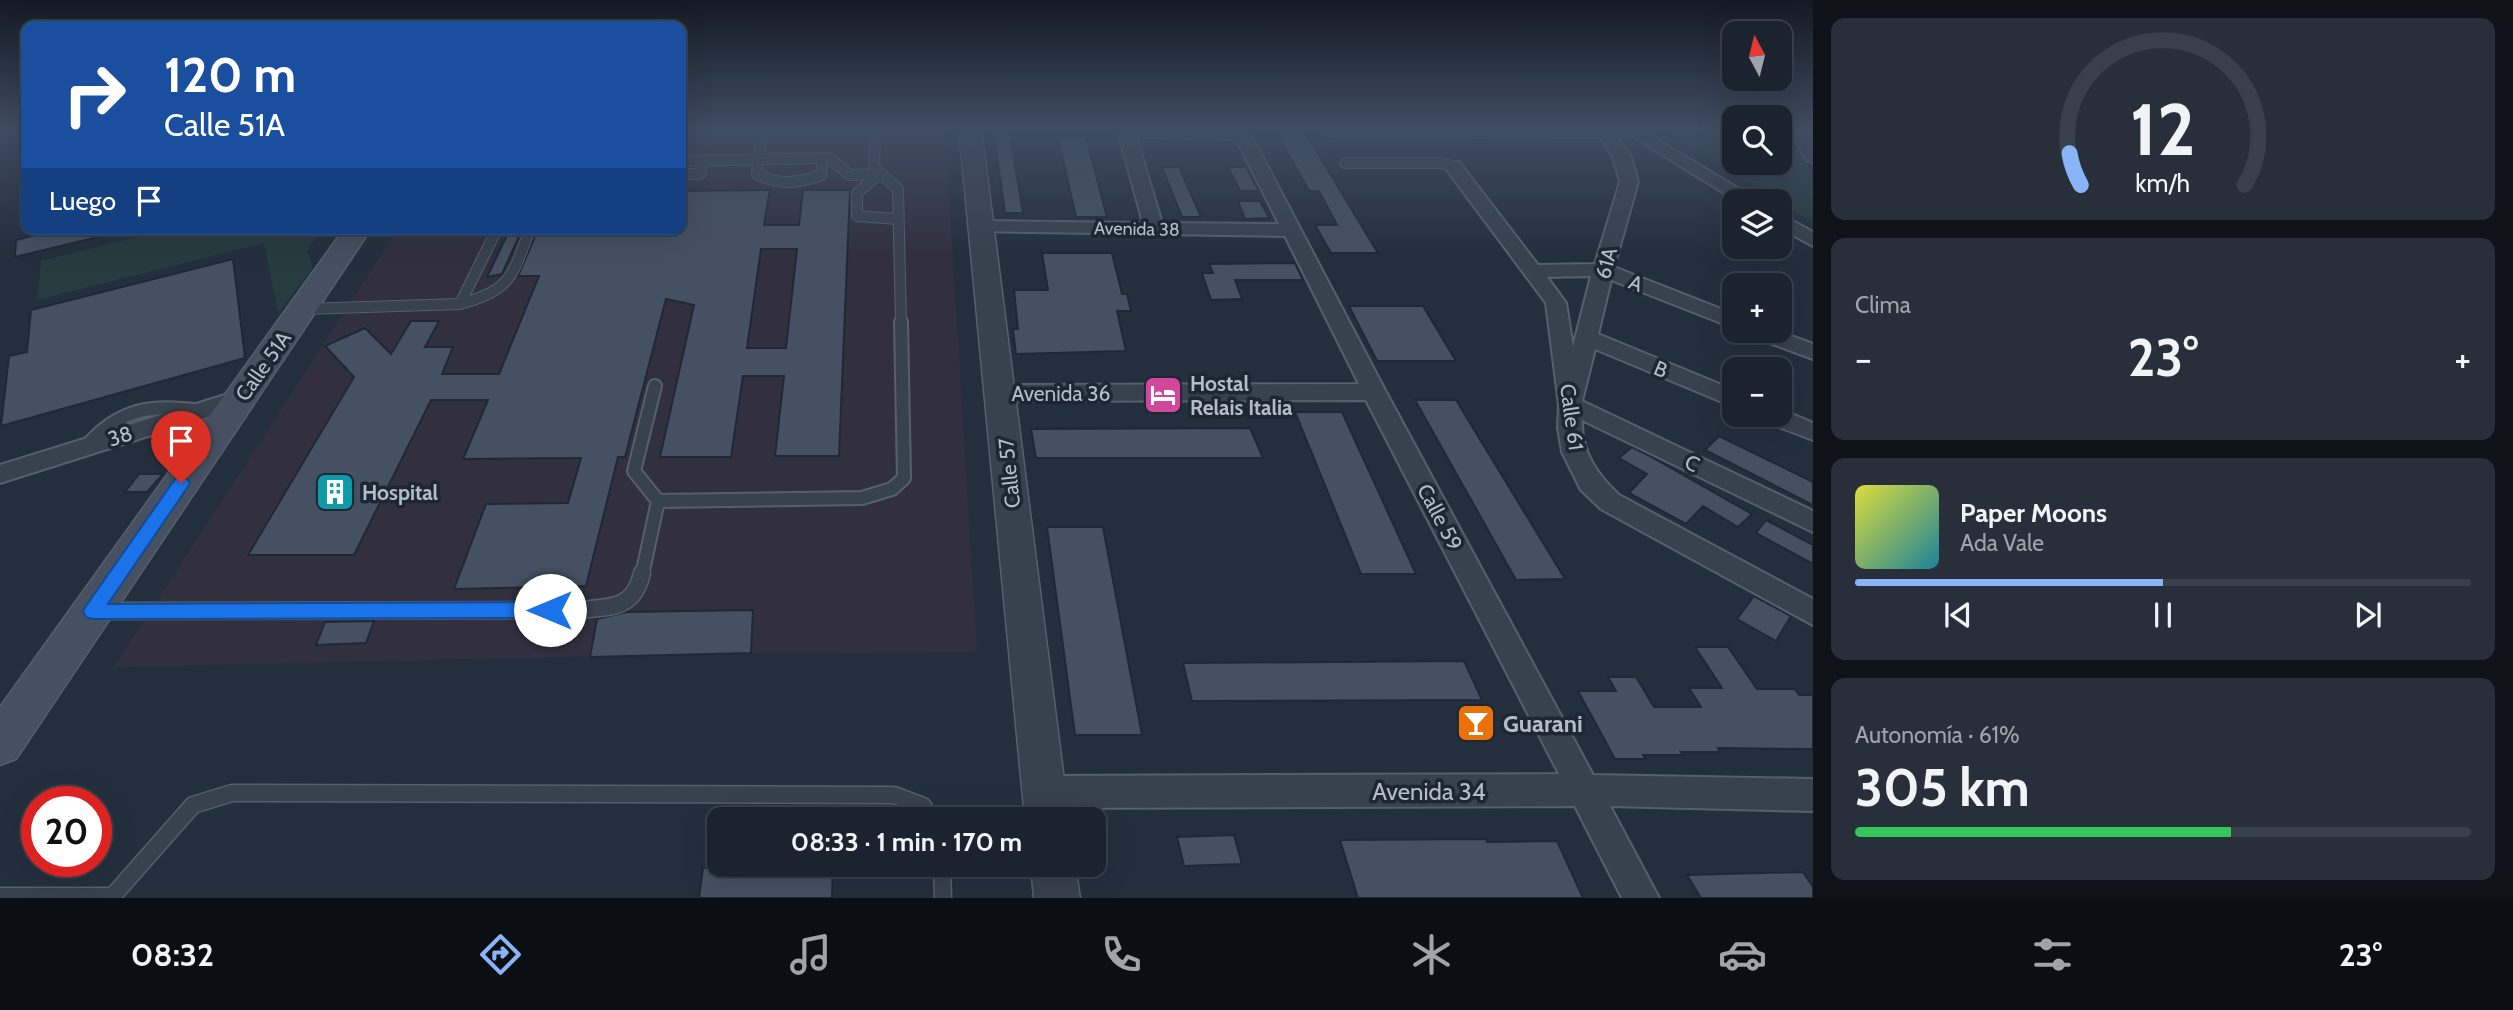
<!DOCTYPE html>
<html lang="es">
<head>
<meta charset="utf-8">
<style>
	:root { --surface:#1b232e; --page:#282f3a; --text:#f1f3f6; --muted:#a0a4aa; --line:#39404a; --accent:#8ab4f8 }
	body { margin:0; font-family:Cabin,sans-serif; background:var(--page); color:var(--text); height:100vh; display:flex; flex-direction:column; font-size:26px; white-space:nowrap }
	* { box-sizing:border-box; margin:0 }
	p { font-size:23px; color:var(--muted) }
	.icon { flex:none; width:38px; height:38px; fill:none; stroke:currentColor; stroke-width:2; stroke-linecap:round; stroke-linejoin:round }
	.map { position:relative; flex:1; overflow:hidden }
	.side { display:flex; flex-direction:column; gap:18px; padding:18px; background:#0f1319; width:700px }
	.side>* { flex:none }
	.hud { position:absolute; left:21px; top:21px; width:665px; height:214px; border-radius:14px; box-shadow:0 7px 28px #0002,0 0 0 2px var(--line); background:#1a4fa0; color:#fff; overflow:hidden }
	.needle { width:46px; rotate:353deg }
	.buttons { position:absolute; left:1722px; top:21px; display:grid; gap:14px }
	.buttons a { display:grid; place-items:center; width:70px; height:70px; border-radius:14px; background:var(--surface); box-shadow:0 7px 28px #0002,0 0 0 2px var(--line); font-size:35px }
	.speed { position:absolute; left:21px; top:786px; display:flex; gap:14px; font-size:35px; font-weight:700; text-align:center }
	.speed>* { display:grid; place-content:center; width:91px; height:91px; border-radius:50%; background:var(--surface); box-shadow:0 7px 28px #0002,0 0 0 2px var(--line); line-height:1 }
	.speed .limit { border:10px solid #d22; background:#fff; color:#111 }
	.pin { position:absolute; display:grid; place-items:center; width:60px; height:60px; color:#fff; margin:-72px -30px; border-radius:50% 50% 50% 0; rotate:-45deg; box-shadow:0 0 7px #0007 }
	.pin .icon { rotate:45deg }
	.me { position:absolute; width:77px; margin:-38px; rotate:270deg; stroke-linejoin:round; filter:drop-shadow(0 0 5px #0008) }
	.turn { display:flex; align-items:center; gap:24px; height:147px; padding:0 28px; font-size:32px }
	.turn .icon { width:91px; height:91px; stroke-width:2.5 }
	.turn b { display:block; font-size:49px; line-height:60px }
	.then { display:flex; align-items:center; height:66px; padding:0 28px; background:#0003; gap:14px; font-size:26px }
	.big { font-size:52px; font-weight:800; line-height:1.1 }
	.side .widget { flex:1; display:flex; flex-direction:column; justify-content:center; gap:10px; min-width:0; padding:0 24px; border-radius:14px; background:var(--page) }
	.side .dial { align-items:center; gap:0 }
	.dial svg { height:182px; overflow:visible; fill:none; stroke:var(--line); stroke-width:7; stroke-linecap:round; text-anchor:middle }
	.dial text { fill:var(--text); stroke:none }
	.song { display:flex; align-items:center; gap:21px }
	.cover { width:84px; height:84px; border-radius:10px; background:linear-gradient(135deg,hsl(60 70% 55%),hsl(190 70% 35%)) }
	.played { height:7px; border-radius:4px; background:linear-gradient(90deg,var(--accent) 50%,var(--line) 50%) }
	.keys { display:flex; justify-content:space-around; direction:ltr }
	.heat { display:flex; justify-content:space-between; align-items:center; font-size:38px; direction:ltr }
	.charge { height:10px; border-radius:5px; background:linear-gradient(90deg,#34c759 61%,var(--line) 0) }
	.trip { position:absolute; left:707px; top:807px; width:399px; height:70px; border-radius:14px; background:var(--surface); box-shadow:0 7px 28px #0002,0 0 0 2px var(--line); font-weight:800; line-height:70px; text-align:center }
	.tabs { display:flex; height:112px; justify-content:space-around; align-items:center; background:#0b0e12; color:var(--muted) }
	.tabs .icon { width:49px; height:49px }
	.tabs .active { color:var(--accent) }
	.tabs b { font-size:32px; color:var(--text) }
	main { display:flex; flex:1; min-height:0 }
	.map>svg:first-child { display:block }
	.medical { fill:#32303f }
	.green { fill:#263c3f }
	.building { fill:#455162; stroke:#1f2835; stroke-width:2; fill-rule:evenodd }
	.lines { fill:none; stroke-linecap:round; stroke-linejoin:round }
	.service-far2-casing { stroke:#565f6c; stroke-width:12 }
	.service-far1-casing { stroke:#565f6c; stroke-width:16 }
	.service-casing { stroke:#565f6c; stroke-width:19 }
	.minor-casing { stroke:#565f6c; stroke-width:4 }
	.tertiary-casing { stroke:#565f6c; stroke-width:3 }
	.secondary-casing { stroke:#565f6c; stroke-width:3 }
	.service-far2 { stroke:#38414e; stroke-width:10 }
	.service-far1 { stroke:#38414e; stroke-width:12 }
	.service { stroke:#38414e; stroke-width:16 }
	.minor { fill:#38414e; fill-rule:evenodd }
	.tertiary { fill:#38414e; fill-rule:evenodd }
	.secondary { fill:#465061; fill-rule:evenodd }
	.route { fill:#1a73e8; stroke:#114b97; stroke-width:2 }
	.labels { text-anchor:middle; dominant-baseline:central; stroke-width:7; stroke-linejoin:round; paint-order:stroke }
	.far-street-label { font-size:18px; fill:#b4bcc9; stroke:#1d2633 }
	.street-label { font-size:21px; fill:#b4bcc9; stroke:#1d2633 }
	.poi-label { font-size:21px; font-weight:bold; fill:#b4bcc9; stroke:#1d2633; text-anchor:start }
	.near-poi-label { font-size:24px; font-weight:bold; fill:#b4bcc9; stroke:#1d2633; text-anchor:start }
	.near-street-label { font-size:24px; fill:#b4bcc9; stroke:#1d2633 }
</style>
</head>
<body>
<main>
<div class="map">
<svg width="1813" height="898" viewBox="0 0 1813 898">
	<rect width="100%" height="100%" fill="#242f3e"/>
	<path class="medical" d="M681 128H945L977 652 751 653 114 667 398 229H681Z"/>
	<path class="green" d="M681 128H871L872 142 681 146Z
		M1660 128H1734V163H1780V128H1786L1813 176V218L1807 219Z
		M170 229H321L307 251 313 268 278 313 264 243 37 300 41 261Z"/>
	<path class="building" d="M993 128H1009L1023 213H1005Z
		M1277 134H1306L1378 253H1331L1315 225H1337L1319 191H1309Z
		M1058 137H1086L1107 217H1076Z
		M1162 167H1179L1201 217H1182Z
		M1228 167H1246L1259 191H1240Z
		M770 190 764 225H799L803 190H850L839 456H775L784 376H743L731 457H660L694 305 666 299 625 457H618L586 586 454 589 486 504 568 503 581 458 463 459 488 400H431L354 555H248L354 377 325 346 365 328 391 354 411 321H439L425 347H453L442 374H499L539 276H518L537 232H558L559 229H681V191ZM761 249H797L786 348H747Z
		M1238 201H1260L1269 218 1245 219Z
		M60 229H101L102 236 15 257 16 240Z
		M521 232 502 274 487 277 508 233Z
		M1042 253H1112L1122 294H1127L1131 311H1117L1126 351 1016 354 1013 329H1018L1014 290H1048Z
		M233 259 245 358 1 426 9 356 27 352 31 310Z
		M1295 263 1303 280H1235L1242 299 1211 300 1202 273H1213L1209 264Z
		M1349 306H1423L1456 361H1377Z
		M1415 400H1456L1565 579 1516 580Z
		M1295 412H1342L1416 574H1361Z
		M1250 428 1263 458H1036L1031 429Z
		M1719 436 1813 482V505L1705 450Z
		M1632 447 1648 455 1752 514 1738 527 1703 506 1686 524 1629 493 1647 474 1619 458Z
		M139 474H163L147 492H125Z
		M1766 520 1813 545V564L1756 533Z
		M1047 527H1103L1142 735H1075Z
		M1754 596 1791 616 1776 641 1737 619Z
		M753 610 751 653 590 657 597 619 626 612Z
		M374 621 366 643 316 645 325 622Z
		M1695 647H1728L1757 689H1795L1799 695H1813V749L1718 748 1720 752H1681L1683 755H1643L1646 759H1615L1578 691H1616L1608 677H1636L1654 707H1701L1689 688H1722Z
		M1464 661 1482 700 1192 701 1183 663Z
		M1234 835 1242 864 1184 866 1177 837Z
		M1486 839 1487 842 1557 841 1583 898H1358L1340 840Z
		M833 867 832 898H699L703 868Z
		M1803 872 1813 887V898H1701L1687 875Z"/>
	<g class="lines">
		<g class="service-far2-casing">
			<path id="service-far2" d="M762 128 757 174C778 186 799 183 821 175L823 159
				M875 128 874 168 898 189 901 323
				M681 161 829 158 850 175 879 174
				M1345 163H1442L1453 166
				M681 174H700L703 161
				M879 174 857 193V216L898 219
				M460 304 497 229
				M303 309 460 304C512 290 512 276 530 229"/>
		</g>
		<g class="service-far1-casing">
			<path id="service-far1" d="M655 386 634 471 658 501
				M86 447C119 408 152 404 201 411
				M658 501 862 498 892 489 904 478 901 322
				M642 575 658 501"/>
		</g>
		<g class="service-casing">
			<path id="service" d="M100 611 578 610C609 607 634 610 642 573
				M942 864 943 898
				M0 896H112
				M111 898 193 805 232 793 894 795 923 806 931 819"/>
		</g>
		<g class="minor-casing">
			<path id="minor" d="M1117 128H1231L1249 131 1386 392 1593 775 1813 779V811L1610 806 1659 898H1622L1575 806 1044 808 1032 803 1028 792 1032 781 1044 776 1559 774 1366 400 1000 401 992 398 988 393 992 388 1000 385 1359 384 1285 236 975 231 972 227 975 223 982 221 1143 223ZM1136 137 1236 139 1279 224 1162 223Z
				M1328 128H1612L1631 157 1638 182 1614 267 1734 314V328L1611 280 1598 334 1734 390V407L1595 349 1582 401 1813 511V532L1582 420C1581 452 1597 474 1619 495L1813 599V625L1601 509 1581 490 1562 452 1558 428 1559 405 1546 303 1444 166 1447 162H1459L1538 265 1595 264 1620 182 1613 157 1600 137 1334 136 1328 135 1326 131ZM1591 276 1573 347 1566 303 1547 277Z
				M1619 128H1638L1759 201H1737Z
				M1789 128H1805L1813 144V162L1807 161Z
				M1780 214 1813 232V246L1780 228Z
				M1748 331H1778L1813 344V359L1751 336Z
				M241 390 249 392 253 398 249 404 0 483V465Z
				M1780 409 1813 423V440L1763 421 1759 415H1780Z"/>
		</g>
		<g class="tertiary-casing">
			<path id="tertiary" d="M959 128H981L1069 819H1025Z
				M1031 864H1075L1080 898H1034Z"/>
		</g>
		<g class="secondary-casing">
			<path id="secondary" d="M344 229H371L16 759 0 765V707Z"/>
		</g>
		<use href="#service-far2" class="service-far2"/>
		<use href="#service-far1" class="service-far1"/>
		<use href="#service" class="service"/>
		<use href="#minor" class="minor"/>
		<use href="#tertiary" class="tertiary"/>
		<use href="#secondary" class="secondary"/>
	</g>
	<linearGradient id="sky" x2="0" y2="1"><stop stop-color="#141a22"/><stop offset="0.51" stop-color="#3f4d63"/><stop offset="1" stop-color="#3f4d63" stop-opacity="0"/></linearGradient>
	<rect width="1813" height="253" fill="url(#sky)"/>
	<path class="route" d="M181 477 187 479 190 483 187 488 108 604 550 602 557 605 560 610 557 615 550 618 92 619 86 617 83 611 86 606 175 479Z"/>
	<defs>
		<g id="hotel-square" transform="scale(2.0125)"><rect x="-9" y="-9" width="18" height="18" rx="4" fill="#d1479c" stroke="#1d2633"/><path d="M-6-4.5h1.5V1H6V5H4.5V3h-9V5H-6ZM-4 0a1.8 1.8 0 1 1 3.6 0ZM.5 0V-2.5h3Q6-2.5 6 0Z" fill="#fff"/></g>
		<g id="building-square" transform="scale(2.0125)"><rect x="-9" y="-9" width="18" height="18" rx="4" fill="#0f9aa8" stroke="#1d2633"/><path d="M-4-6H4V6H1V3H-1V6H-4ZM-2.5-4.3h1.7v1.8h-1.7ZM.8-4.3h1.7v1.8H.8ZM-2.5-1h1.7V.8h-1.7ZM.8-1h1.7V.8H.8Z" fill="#fff"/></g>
		<g id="bar-square" transform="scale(2.0125)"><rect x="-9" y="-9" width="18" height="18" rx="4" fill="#e8710a" stroke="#1d2633"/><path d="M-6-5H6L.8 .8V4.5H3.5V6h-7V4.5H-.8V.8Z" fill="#fff"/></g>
	</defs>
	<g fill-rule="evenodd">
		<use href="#hotel-square" x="1163" y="395"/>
		<use href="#building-square" x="335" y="492"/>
		<use href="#bar-square" x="1476" y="723"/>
	</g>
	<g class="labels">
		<g class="far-street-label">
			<text transform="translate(1137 229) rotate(1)">Avenida 38</text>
		</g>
		<g class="street-label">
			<text transform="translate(1606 263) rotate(-75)">61A</text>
			<text transform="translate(1636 283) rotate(21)">A</text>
			<text transform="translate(263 366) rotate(-55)">Calle 51A</text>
			<text transform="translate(1661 369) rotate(23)">B</text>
			<text x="1061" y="393">Avenida 36</text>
			<text transform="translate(1572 417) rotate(82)">Calle 61</text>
			<text transform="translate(120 436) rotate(-18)">38</text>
			<text transform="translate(1692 463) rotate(26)">C</text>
			<text transform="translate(1009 473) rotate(-96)">Calle 57</text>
			<text transform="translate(1440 517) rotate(62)">Calle 59</text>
		</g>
		<g class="poi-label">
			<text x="1190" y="383">Hostal<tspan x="1190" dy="24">Relais Italia</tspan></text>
			<text x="362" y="492">Hospital</text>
		</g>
		<g class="near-poi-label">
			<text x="1503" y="723">Guarani</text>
		</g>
		<g class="near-street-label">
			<text x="1429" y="791">Avenida 34</text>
		</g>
	</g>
</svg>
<div class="buttons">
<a><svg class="needle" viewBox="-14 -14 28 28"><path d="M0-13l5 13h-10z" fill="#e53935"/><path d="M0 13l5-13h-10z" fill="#a0a4aa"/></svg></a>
<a><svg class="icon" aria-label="search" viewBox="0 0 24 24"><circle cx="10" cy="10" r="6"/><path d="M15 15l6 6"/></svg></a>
<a><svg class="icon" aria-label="layers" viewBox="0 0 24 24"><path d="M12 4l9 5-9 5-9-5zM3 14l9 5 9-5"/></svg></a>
<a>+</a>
<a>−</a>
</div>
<div class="speed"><div class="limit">20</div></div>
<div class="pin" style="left:181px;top:483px;background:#d93025"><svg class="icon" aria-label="arrive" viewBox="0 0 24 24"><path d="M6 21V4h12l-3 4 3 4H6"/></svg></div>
<svg class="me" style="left:550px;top:610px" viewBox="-20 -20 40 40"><circle r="19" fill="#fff"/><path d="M0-13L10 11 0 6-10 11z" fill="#1a73e8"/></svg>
<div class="trip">08:33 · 1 min · 170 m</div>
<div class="hud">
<div class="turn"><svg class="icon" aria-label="right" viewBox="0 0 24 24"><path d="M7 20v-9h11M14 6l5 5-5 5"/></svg><div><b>120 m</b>Calle 51A</div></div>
<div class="then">Luego<svg class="icon" aria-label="arrive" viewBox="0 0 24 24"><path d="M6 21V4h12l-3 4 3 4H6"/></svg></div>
</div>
</div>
<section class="side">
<div class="widget dial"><svg viewBox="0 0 100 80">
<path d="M14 69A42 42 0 1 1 86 69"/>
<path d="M14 69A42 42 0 0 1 9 55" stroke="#8ab4f8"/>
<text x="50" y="56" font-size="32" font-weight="700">12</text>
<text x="50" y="72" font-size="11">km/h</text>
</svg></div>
<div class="widget"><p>Clima</p>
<div class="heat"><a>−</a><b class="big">23°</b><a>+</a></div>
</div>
<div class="widget">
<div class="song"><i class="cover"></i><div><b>Paper Moons</b><p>Ada Vale</p></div></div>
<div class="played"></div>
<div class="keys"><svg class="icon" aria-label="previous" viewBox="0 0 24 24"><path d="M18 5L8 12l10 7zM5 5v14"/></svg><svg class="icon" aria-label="pause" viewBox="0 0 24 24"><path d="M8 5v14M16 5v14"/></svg><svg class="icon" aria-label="next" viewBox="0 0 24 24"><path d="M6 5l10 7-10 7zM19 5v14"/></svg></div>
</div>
<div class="widget"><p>Autonomía · 61%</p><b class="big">305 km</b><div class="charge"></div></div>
</section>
</main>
<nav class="tabs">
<b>08:32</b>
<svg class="icon active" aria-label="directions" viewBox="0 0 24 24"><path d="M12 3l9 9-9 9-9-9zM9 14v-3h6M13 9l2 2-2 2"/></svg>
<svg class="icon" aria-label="music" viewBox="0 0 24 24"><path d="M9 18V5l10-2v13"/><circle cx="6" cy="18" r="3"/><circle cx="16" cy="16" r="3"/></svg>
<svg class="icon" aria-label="phone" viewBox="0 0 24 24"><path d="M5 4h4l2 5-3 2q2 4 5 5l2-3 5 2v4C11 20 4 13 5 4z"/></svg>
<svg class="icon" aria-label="climate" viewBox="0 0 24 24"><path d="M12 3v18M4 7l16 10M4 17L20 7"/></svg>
<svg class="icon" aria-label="car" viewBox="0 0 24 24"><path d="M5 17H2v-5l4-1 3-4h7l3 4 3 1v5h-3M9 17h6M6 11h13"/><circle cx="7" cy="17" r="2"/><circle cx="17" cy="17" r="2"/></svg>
<svg class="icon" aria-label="filters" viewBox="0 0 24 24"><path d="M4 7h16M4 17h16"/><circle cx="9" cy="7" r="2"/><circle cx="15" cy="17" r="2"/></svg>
<b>23°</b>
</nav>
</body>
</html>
